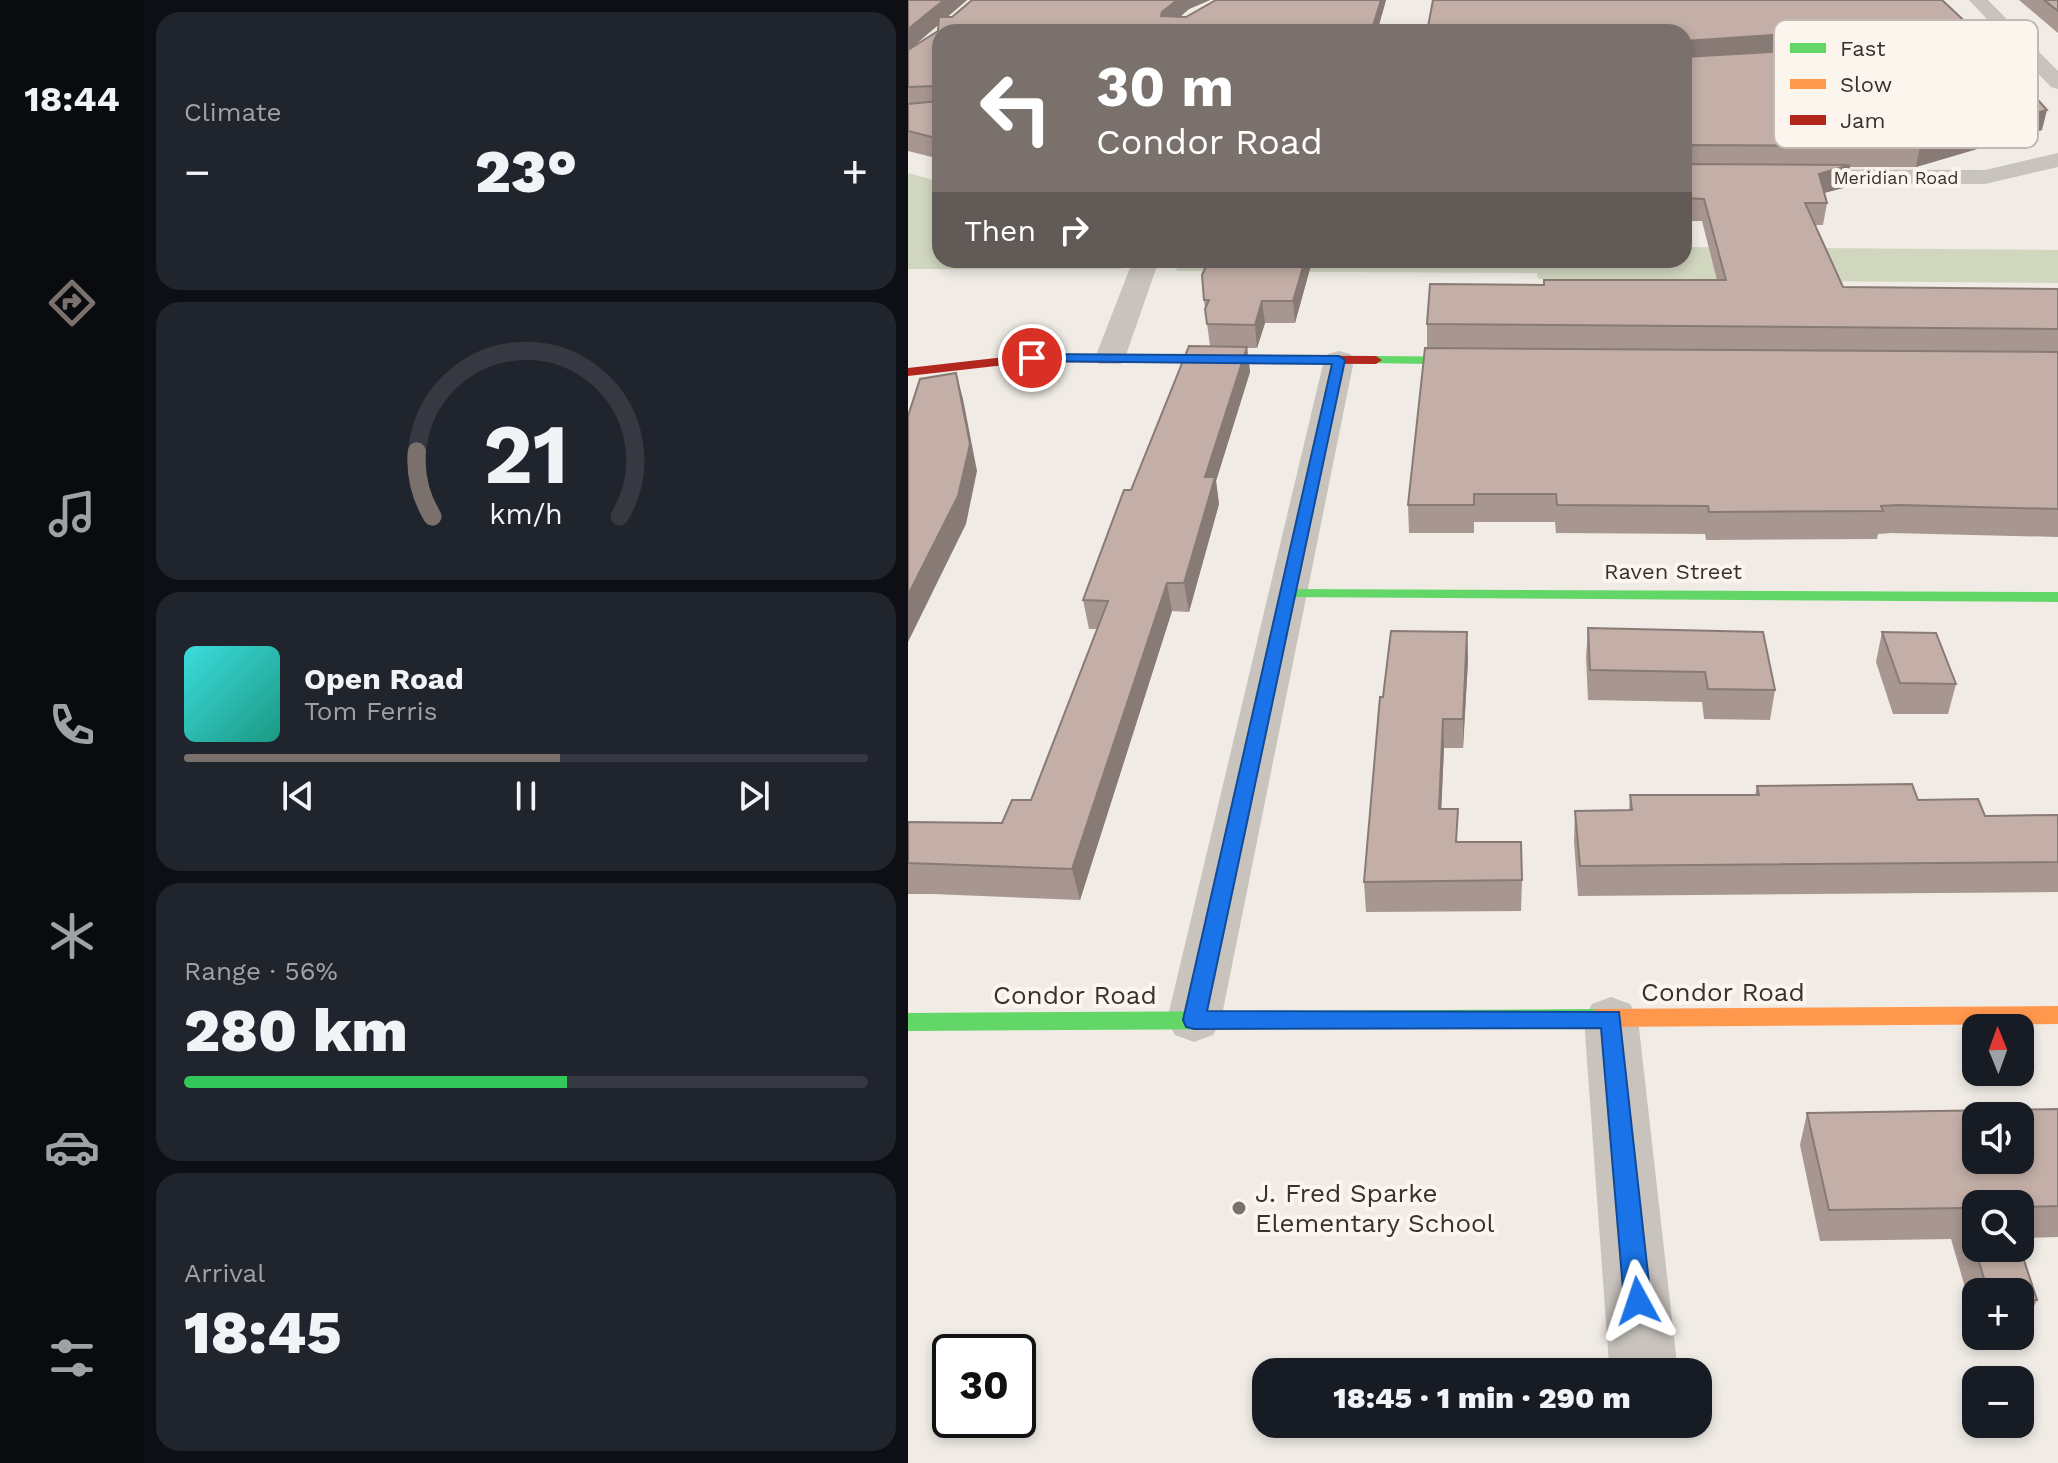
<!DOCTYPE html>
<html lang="en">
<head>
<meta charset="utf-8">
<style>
	:root { --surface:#171b24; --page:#20242c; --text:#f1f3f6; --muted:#9ea1a6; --line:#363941; --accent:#7a716c }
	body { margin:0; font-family:"Work Sans",sans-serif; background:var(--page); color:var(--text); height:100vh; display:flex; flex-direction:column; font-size:30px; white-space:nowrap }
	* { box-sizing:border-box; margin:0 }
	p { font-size:26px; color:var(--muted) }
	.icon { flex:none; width:44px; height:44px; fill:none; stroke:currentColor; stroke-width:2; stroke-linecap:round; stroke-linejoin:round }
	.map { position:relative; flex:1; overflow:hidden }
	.drawer { display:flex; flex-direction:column; gap:12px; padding:12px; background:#0d0f14; width:764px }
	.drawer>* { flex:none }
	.hud { position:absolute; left:24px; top:24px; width:760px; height:244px; border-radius:24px; box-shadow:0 4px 12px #0003; background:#7a716c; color:#fff; overflow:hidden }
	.needle { width:52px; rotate:359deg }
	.buttons { position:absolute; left:1054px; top:1014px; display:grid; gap:16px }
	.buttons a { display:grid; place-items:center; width:72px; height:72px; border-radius:16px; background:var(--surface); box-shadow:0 4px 12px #0003; font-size:40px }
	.speed { position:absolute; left:24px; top:1334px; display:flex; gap:16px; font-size:40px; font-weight:700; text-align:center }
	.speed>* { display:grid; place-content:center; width:104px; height:104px; border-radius:50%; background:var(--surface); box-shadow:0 4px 12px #0003; line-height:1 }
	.speed .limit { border:4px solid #111; border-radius:12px; background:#fff; color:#111 }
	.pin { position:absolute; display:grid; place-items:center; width:68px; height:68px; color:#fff; margin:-34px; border:4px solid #fff; border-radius:50%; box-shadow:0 2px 8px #0007 }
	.me { position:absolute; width:88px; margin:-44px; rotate:355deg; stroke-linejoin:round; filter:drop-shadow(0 0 6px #0008) }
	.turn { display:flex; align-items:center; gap:28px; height:168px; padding:0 32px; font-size:36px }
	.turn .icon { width:104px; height:104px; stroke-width:2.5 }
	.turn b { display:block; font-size:56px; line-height:68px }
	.then { display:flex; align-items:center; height:76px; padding:0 32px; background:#0003; gap:16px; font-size:30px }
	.big { font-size:60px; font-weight:800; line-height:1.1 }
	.drawer .tile { flex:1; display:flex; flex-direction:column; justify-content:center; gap:12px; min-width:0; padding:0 28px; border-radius:24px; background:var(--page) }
	.drawer .dial { align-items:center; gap:0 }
	.dial svg { height:208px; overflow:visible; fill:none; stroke:var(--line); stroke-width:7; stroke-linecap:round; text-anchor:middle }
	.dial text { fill:var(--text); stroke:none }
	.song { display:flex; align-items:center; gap:24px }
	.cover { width:96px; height:96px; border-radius:12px; background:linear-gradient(135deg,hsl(180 70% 55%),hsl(170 70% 35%)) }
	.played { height:8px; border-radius:4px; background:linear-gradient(90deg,var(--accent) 55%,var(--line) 55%) }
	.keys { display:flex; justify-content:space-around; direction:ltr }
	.heat { display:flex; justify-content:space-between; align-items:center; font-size:44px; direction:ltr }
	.charge { height:12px; border-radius:6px; background:linear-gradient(90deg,#34c759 56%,var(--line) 0) }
	.trip { position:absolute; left:344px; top:1358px; width:460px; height:80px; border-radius:24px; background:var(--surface); box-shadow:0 4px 12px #0003; font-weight:800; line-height:80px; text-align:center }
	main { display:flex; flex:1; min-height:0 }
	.dock { display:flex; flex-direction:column; width:144px; justify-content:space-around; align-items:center; background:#090b0e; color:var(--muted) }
	.dock .icon { width:56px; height:56px }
	.dock .active { color:var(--accent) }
	.dock b { font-size:36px; color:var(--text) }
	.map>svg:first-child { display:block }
	.green { fill:#d1d6bf }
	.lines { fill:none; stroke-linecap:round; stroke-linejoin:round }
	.street { fill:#c9c3be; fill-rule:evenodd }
	.fast { fill:#63d668; fill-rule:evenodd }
	.slow { fill:#ff974d; fill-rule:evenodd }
	.jam { fill:#b3261e; fill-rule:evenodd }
	.wall { fill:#a89690; fill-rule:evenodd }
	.shaded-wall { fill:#887a75 }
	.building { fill:#c3afa7; stroke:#887a75; stroke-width:2; fill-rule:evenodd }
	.route { fill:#1a73e8; stroke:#114b97; stroke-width:2 }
	.poi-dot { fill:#7a716c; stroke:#fbf5ee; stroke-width:3 }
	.labels { text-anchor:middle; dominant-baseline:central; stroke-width:8; stroke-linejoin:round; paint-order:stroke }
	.far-street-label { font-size:18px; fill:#3b302b; stroke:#fbf5ee }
	.street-label { font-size:22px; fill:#3b302b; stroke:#fbf5ee }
	.near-street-label { font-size:26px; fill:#3b302b; stroke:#fbf5ee }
	.near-poi-label { font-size:26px; fill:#3b302b; stroke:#fbf5ee; text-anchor:start }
	.key { fill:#fbf5ee; stroke:#c1bab4; stroke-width:2 }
	.key-label { font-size:22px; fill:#3b302b }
</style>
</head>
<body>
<main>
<nav class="dock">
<b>18:44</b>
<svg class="icon active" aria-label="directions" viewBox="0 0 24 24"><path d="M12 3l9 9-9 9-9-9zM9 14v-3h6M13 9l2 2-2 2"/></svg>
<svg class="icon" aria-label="music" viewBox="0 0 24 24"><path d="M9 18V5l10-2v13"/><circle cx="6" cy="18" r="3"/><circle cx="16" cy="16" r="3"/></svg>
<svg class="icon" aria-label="phone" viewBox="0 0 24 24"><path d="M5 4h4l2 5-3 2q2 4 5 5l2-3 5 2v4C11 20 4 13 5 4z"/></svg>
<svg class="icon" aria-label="climate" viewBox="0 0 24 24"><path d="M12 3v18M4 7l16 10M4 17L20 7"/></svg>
<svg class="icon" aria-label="car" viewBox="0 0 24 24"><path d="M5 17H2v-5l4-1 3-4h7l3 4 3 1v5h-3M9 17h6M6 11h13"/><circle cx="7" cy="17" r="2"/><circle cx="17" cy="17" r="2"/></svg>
<svg class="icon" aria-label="filters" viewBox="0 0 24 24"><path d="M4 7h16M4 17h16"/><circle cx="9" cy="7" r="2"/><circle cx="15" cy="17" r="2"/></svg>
</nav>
<section class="drawer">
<div class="tile"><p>Climate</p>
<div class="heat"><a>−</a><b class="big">23°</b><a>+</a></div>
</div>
<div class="tile dial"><svg viewBox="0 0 100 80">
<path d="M14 69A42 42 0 1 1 86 69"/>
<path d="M14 69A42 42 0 0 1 8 44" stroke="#7a716c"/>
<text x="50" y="56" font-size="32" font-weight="700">21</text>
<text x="50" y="72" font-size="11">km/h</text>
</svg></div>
<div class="tile">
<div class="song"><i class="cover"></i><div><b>Open Road</b><p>Tom Ferris</p></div></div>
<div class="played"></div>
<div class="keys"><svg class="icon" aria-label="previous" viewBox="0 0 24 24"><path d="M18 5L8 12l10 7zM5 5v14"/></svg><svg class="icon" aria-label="pause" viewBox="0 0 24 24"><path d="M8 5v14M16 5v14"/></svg><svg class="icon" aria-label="next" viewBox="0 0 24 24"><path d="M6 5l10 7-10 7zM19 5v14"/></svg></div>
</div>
<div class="tile"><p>Range · 56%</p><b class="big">280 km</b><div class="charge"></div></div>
<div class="tile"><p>Arrival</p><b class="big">18:45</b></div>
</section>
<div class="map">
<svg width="1150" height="1463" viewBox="0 0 1150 1463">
	<rect width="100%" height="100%" fill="#f0ebe5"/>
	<path class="green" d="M0 173 32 182V260H216L213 269H0Z
		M776 247 1150 250V283L630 279 629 273 268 271 272 260H776Z"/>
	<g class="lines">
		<path class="street" d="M1061 0H1080L1150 71V89L1143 87 1118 61 1023 60 1020 56 1023 52 1030 50 1107 49Z
			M1150 153V167L1077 184 776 183V169L1077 170Z
			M225 260H251L217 358 213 364H191L187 358Z
			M431 351 442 354 446 360 313 1020 305 1035 286 1042 267 1035 259 1020 416 360 420 354Z
			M703 997 722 1004 730 1019 769 1364 765 1372H705L701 1364 676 1019 684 1004Z"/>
		<path class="fast" d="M468 356 577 357 583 361 577 365 464 363 462 360Z
			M380 589 1150 592V602L374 597 372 594 374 591Z
			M689 1009 697 1012 700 1018 697 1024 689 1027 0 1031V1013Z"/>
		<path class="slow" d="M1150 1006V1024L689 1027 681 1024 678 1018 681 1012 689 1009Z"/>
		<path class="jam" d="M124 354 468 356 474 360 468 364 124 362 0 376V368Z"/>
	</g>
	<path class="wall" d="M0 0H59L39 17H44L64 0H302L281 9 272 17H278L308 0H478L469 32H32V159L0 151ZM30 25V31L4 47Z
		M525 0 1064 28 1060 46 1134 130 1008 167H942L939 187 916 193 919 203 915 225H907L935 287 1150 289V537L984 533 970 534 969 539 798 540 797 534 648 533 647 522H566V533H501L500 505 519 348V324L636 285 809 280 794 221H776V32Z
		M1111 0H1150V33Z
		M301 260H403V265L387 323H357L349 348H339L342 372 308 481 311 504 281 612 264 611 172 900 25 894H0V822L94 823 123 800 189 629H181L175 600 223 490 302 346 296 300Z
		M680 628 867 690 862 720 796 719 794 702 680 700 678 657Z
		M559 632 560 660 555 748H536L533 809 550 842 614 880 613 911 458 912 456 882 475 697Z
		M974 632 1048 684 1040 714H985L968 662Z
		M849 786 1010 800 1077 816 1150 815V892L670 896 666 841 667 811 721 810 722 795H847Z
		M1150 1109V1237L1112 1238V1204H1068L1129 1300 1114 1330H1112V1292H1068V1325L1043 1239 912 1241 892 1145 899 1113Z"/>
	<path class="shaded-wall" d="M36 0H59L0 51V29Z
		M269 0H302L281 9 256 30V32L254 12Z
		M473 0H478L469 32H463Z
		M950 29 947 47 776 59 777 41Z
		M1139 110 1134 130 1008 167 1012 146Z
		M942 165 939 187 908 195 911 174Z
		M397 260H403V265L387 323 385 301Z
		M354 301 357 323 349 348 347 325Z
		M339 347 342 372 308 481 311 504 281 612 276 583 297 477Z
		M48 373 55 399 69 471 58 524 0 642V595Z
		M259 583 264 611 172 900 164 869Z
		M559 632 560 660 555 748V719Z
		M535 719 536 748 532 839 531 809Z"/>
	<path class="building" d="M0 0H36L0 29Z
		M64 0H269L254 12 253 16 278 17 308 0H473L463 32H32V139L0 131V104L30 101 27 86 0 87V50L30 31 31 17H44Z
		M525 0H1034L1064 28 950 29 777 41 776 53V32H519Z
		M1136 0H1150V11Z
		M1082 46 1139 110 1012 146 778 145 776 162V57L950 47Z
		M776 164 942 165 911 174 919 203H897L935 287 1150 289V329L519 324 522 284 636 285V280H818L796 199 776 198Z
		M301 260H397L385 301H354L347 325 299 324 297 309 301 300H296L294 275Z
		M281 346 339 347 297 477H307L276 583H259L164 869 0 863V822L94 823 104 800H123L200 601 175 600 216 490H223Z
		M517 348 1150 352V509L990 505 973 506 975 511 801 512 800 506 649 505 648 494H566V505H500Z
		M48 373 62 444 50 496 0 595V416L12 379Z
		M680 628 855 632 867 690 800 689 797 672 682 670Z
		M483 631 559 632 555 719H535L531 809H550L548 842H613L614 880 456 882 472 697H475Z
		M974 632 1028 633 1048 684 992 683Z
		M1004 784 1010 800 1070 799 1077 816 1150 815V862L672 866 667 811 724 810 722 795H851L849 786Z
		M1150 1109V1206L1112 1207V1204H1068V1248H1112L1129 1300H1112V1292H1080L1055 1208 921 1210 899 1113ZM1068 1116H1112V1160H1068Z"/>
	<path class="route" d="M124 354 431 356 437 360 299 1011 711 1012 743 1301 739 1310 730 1314 720 1310 716 1301 693 1028 286 1029 278 1027 275 1020 424 364 119 361 118 358Z"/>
	<circle class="poi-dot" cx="331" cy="1208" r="8"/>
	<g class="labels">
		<g class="far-street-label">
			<text x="988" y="177">Meridian Road</text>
		</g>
		<g class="street-label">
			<text x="765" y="571">Raven Street</text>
		</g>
		<g class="near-street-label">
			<text x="815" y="992">Condor Road</text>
			<text x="167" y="995">Condor Road</text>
		</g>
		<g class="near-poi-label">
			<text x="347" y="1193">J. Fred Sparke<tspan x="347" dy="30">Elementary School</tspan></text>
		</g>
	</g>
	<rect x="866" y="20" width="264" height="128" rx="12" class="key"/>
	<rect x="882" y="43" width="36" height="10" fill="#63d668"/>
	<rect x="882" y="79" width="36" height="10" fill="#ff974d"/>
	<rect x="882" y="115" width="36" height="10" fill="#b3261e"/>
	<g class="key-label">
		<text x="932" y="56">Fast</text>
		<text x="932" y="92">Slow</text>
		<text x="932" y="128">Jam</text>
	</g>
</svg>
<div class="buttons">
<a><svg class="needle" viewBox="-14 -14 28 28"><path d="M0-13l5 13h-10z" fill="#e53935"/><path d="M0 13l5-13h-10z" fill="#9ea1a6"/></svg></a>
<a><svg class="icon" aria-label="sound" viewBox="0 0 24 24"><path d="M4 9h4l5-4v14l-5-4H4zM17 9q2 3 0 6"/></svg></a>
<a><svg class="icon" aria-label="search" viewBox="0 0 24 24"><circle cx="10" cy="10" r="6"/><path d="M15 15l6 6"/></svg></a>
<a>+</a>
<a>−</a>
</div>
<div class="speed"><div class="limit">30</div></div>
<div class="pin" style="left:124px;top:358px;background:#d93025"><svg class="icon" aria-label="arrive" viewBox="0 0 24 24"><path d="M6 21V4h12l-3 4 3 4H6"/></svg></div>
<svg class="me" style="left:730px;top:1301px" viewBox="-20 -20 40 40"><path d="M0-17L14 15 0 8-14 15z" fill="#1a73e8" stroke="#fff" stroke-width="4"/></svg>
<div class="trip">18:45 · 1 min · 290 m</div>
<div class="hud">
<div class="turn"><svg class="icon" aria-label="left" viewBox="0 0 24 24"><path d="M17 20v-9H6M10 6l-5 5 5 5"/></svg><div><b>30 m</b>Condor Road</div></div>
<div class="then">Then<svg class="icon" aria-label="right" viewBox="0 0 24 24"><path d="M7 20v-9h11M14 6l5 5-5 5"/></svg></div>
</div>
</div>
</main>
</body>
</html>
